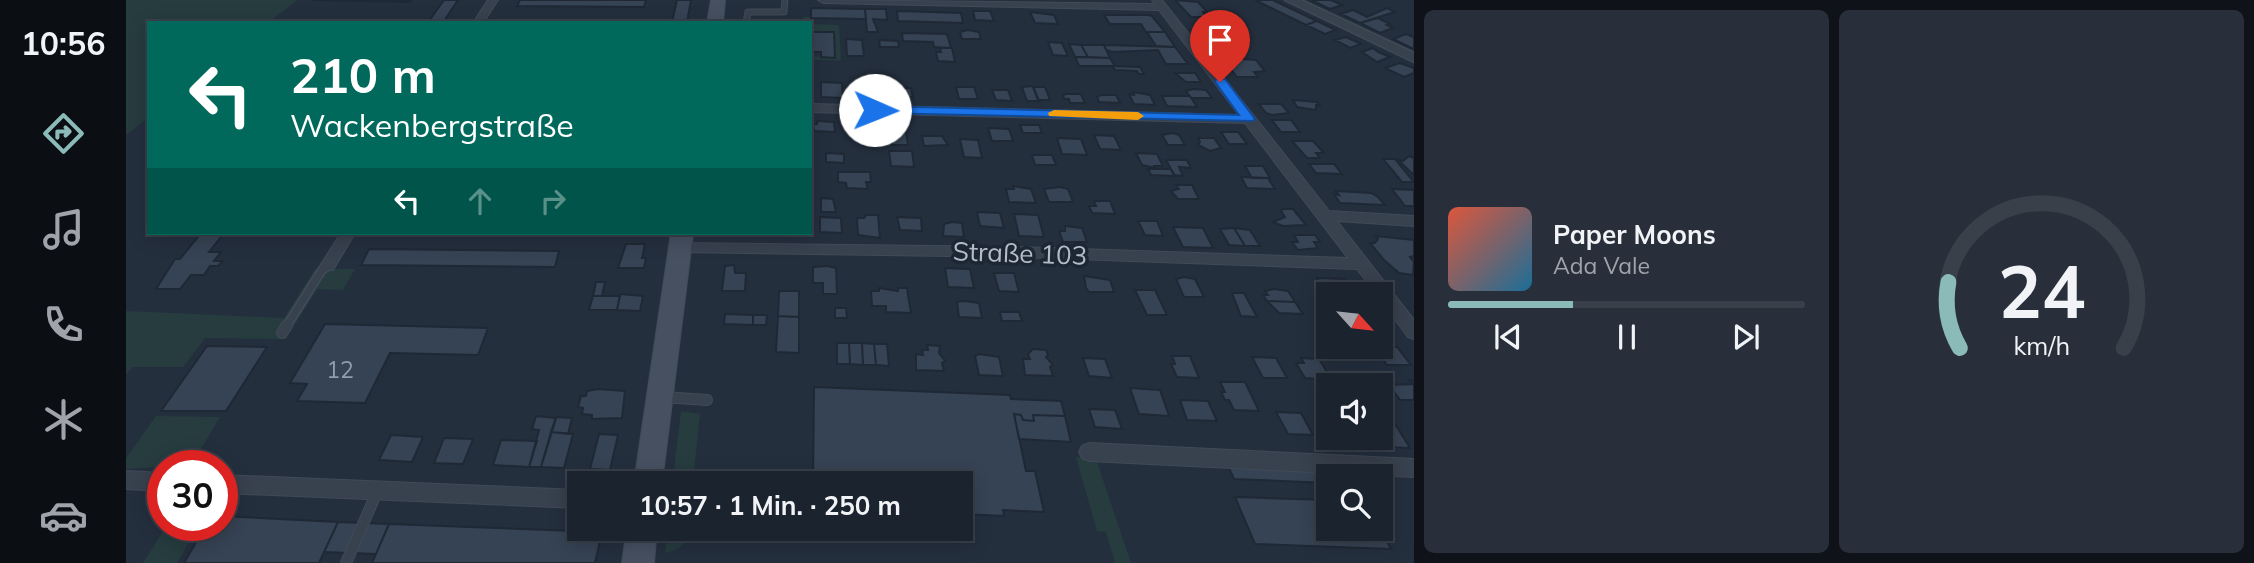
<!DOCTYPE html>
<html lang="de">
<head>
<meta charset="utf-8">
<style>
	:root { --surface:#1b232e; --page:#282f3a; --text:#f1f3f6; --muted:#a0a4aa; --line:#39404a; --accent:#8bbbb9 }
	body { margin:0; font-family:Mulish,sans-serif; background:var(--page); color:var(--text); height:100vh; display:flex; flex-direction:column; font-size:26px; white-space:nowrap }
	* { box-sizing:border-box; margin:0 }
	p { font-size:23px; color:var(--muted) }
	.icon { flex:none; width:38px; height:38px; fill:none; stroke:currentColor; stroke-width:2; stroke-linecap:round; stroke-linejoin:round }
	.map { position:relative; flex:1; overflow:hidden }
	.drawer { display:flex; flex-direction:column; gap:10px; padding:10px; background:#0f1319; width:840px }
	.drawer>* { flex:none }
	.guide { position:absolute; left:21px; top:21px; width:665px; height:214px; border-radius:0px; box-shadow:0 4px 18px #0003,0 0 0 2px var(--line); background:#00695c; color:#fff; overflow:hidden }
	.needle { width:46px; rotate:117deg }
	.tools { position:absolute; left:1190px; top:282px; display:grid; gap:14px }
	.tools a { display:grid; place-items:center; width:77px; height:77px; border-radius:0px; background:var(--surface); box-shadow:0 4px 18px #0003,0 0 0 2px var(--line); font-size:35px }
	.speed { position:absolute; left:21px; top:450px; display:flex; gap:14px; font-size:35px; font-weight:700; text-align:center }
	.speed>* { display:grid; place-content:center; width:91px; height:91px; border-radius:50%; background:var(--surface); box-shadow:0 4px 18px #0003,0 0 0 2px var(--line); line-height:1 }
	.speed .limit { border:10px solid #d22; background:#fff; color:#111 }
	.pin { position:absolute; display:grid; place-items:center; width:60px; height:60px; color:#fff; margin:-72px -30px; border-radius:50% 50% 50% 0; rotate:-45deg; box-shadow:0 0 7px #0007 }
	.pin .icon { rotate:45deg }
	.me { position:absolute; width:77px; margin:-38px; rotate:91deg; stroke-linejoin:round; filter:drop-shadow(0 0 5px #0008) }
	.turn { display:flex; align-items:center; gap:24px; height:147px; padding:0 28px; font-size:32px }
	.turn .icon { width:91px; height:91px; stroke-width:2.5 }
	.turn b { display:block; font-size:49px; line-height:60px }
	.lanes { display:flex; align-items:center; height:66px; padding:0 28px; background:#0003; justify-content:center; gap:35px; direction:ltr }
	.lanes .off { opacity:.35 }
	.drawer .tile { flex:1; display:flex; flex-direction:column; justify-content:center; gap:10px; min-width:0; padding:0 24px; border-radius:10px; background:var(--page) }
	.drawer .dial { align-items:center; gap:0 }
	.dial svg { height:182px; overflow:visible; fill:none; stroke:var(--line); stroke-width:7; stroke-linecap:round; text-anchor:middle }
	.dial text { fill:var(--text); stroke:none }
	.song { display:flex; align-items:center; gap:21px }
	.cover { width:84px; height:84px; border-radius:10px; background:linear-gradient(135deg,hsl(10 70% 55%),hsl(200 70% 35%)) }
	.played { height:7px; border-radius:4px; background:linear-gradient(90deg,var(--accent) 35%,var(--line) 35%) }
	.keys { display:flex; justify-content:space-around; direction:ltr }
	.drawer .tiles { flex:1; display:grid; gap:10px; grid-template-columns:repeat(2,1fr) }
	.trip { position:absolute; left:441px; top:471px; width:406px; height:70px; border-radius:0px; background:var(--surface); box-shadow:0 4px 18px #0003,0 0 0 2px var(--line); font-weight:700; line-height:70px; text-align:center }
	main { display:flex; flex:1; min-height:0 }
	.tab-bar { display:flex; flex-direction:column; width:126px; justify-content:space-around; align-items:center; background:#0b0e12; color:var(--muted) }
	.tab-bar .icon { width:49px; height:49px }
	.tab-bar .active { color:var(--accent) }
	.tab-bar b { font-size:32px; color:var(--text) }
	.map>svg:first-child { display:block }
	.green { fill:#263c3f }
	.building { fill:#364354; stroke:#1f2835; stroke-width:2 }
	.lines { fill:none; stroke-linecap:round; stroke-linejoin:round }
	.service-far2-casing { stroke:#414a57; stroke-width:7 }
	.service-far1-casing { stroke:#414a57; stroke-width:10 }
	.service-casing { stroke:#414a57; stroke-width:12 }
	.minor-casing { stroke:#414a57; stroke-width:2 }
	.tertiary-casing { stroke:#414a57; stroke-width:3 }
	.secondary-casing { stroke:#414a57; stroke-width:2 }
	.service-far2 { stroke:#38414e; stroke-width:5 }
	.service-far1 { stroke:#38414e; stroke-width:7 }
	.service { stroke:#38414e; stroke-width:10 }
	.minor { fill:#38414e; fill-rule:evenodd }
	.tertiary { fill:#38414e; fill-rule:evenodd }
	.secondary { fill:#465061; fill-rule:evenodd }
	.route { fill:#1a73e8; stroke:#114b97; stroke-width:2 }
	.slow { fill:#f59e0b }
	.labels { text-anchor:middle; dominant-baseline:central; stroke-width:7; stroke-linejoin:round; paint-order:stroke }
	.number-label { font-size:23px; fill:#929caa }
	.street-label { font-size:26px; fill:#b4bcc9; stroke:#1d2633 }
</style>
</head>
<body>
<main>
<nav class="tab-bar">
<b>10:56</b>
<svg class="icon active" aria-label="directions" viewBox="0 0 24 24"><path d="M12 3l9 9-9 9-9-9zM9 14v-3h6M13 9l2 2-2 2"/></svg>
<svg class="icon" aria-label="music" viewBox="0 0 24 24"><path d="M9 18V5l10-2v13"/><circle cx="6" cy="18" r="3"/><circle cx="16" cy="16" r="3"/></svg>
<svg class="icon" aria-label="phone" viewBox="0 0 24 24"><path d="M5 4h4l2 5-3 2q2 4 5 5l2-3 5 2v4C11 20 4 13 5 4z"/></svg>
<svg class="icon" aria-label="climate" viewBox="0 0 24 24"><path d="M12 3v18M4 7l16 10M4 17L20 7"/></svg>
<svg class="icon" aria-label="car" viewBox="0 0 24 24"><path d="M5 17H2v-5l4-1 3-4h7l3 4 3 1v5h-3M9 17h6M6 11h13"/><circle cx="7" cy="17" r="2"/><circle cx="17" cy="17" r="2"/></svg>
</nav>
<div class="map">
<svg width="1288" height="563" viewBox="0 0 1288 563">
	<rect width="100%" height="100%" fill="#242f3e"/>
	<path class="green" d="M0 0H171L142 23H23V117L0 135Z
		M677 17H685V24L713 25 715 60H684V56L709 57 707 32H684V23H677Z
		M189 269H229L217 290 191 289 160 339 79 338 57 367H7L0 375V311L158 318Z
		M555 411 574 414 568 470 563 476 547 477Z
		M30 416 94 417 65 465 0 469V458Z
		M950 457 970 459 1005 563H989L980 532 971 531Z
		M41 525H73L51 563H17Z
		M542 529H564C562 543 553 550 539 553Z"/>
	<path class="building" d="M187 0H285L284 2Z
		M318 0H332L318 21H303Z
		M394 0H520L518 7 391 6Z
		M565 0 561 22H546L551 0Z
		M1049 0 1072 2 1081 12H1077L1081 17H1065Z
		M1129 0H1147L1191 21 1180 25Z
		M1185 0H1205L1216 5 1204 9Z
		M685 8 739 9 740 19 685 18Z
		M1261 8 1269 12 1234 23 1215 14 1227 10 1241 17Z
		M739 9H760L761 20 747 19 752 32H741Z
		M771 11 835 13 837 23 772 21Z
		M847 11H864L868 21 849 20Z
		M904 12 928 15 932 24 909 23Z
		M978 15H1022L1026 16 1039 32H1020L1015 24H984Z
		M1252 18 1264 24 1261 25 1267 28 1254 33 1234 23Z
		M1191 21 1210 30 1199 34 1180 25Z
		M1070 28H1089L1096 36H1077Z
		M842 30 853 32 855 39H836L834 32Z
		M684 32H708L709 58 695 57V52H684Z
		M1021 32H1039L1049 47 1030 46Z
		M776 33 821 34 825 48 808 47 807 42 777 41Z
		M1280 34 1288 37V49L1267 39Z
		M1077 36H1091L1104 44 1082 43Z
		M1220 37 1235 44 1224 48 1209 40Z
		M720 39 736 40 738 56H721Z
		M753 40 772 41 773 47H754Z
		M922 42 936 43 942 56 927 55Z
		M943 44 955 45 962 57H949Z
		M955 45H978L984 58 962 57Z
		M978 45 1049 47 1062 64H1040L1032 50 987 52 980 50Z
		M814 48H826L829 62 812 61 810 52H815Z
		M1247 48 1252 52 1264 57 1251 62 1236 52Z
		M1092 53 1113 54 1118 59 1130 60 1139 71 1128 72 1132 77H1111Z
		M949 57 984 58 989 66H953Z
		M1274 63 1288 68V73L1278 77 1259 68Z
		M986 66 1014 67 1018 74H1013L1011 71 989 70Z
		M1049 73H1069L1075 82H1060Z
		M695 82 716 83 717 98 695 97Z
		M907 86 913 101H901L896 87Z
		M830 87H848L852 99H833Z
		M907 87H919L924 100H912Z
		M767 88H785L787 97H768Z
		M730 89 750 90 751 94H747L748 99 731 98Z
		M1067 89 1080 90 1086 98H1065L1060 91Z
		M866 90H882L886 101 870 100Z
		M1007 92 1024 95 1029 105 1008 104 1003 94 1008 95Z
		M940 94H955L959 103H944L943 99H938L937 95Z
		M975 95H990L994 103 973 102 971 97Z
		M1036 96H1064L1071 107 1041 106Z
		M1167 100 1191 102 1194 106 1190 105V110L1171 107Z
		M1133 104H1155L1163 113 1146 115 1140 113Z
		M1146 120H1165L1174 132H1155Z
		M691 121 708 122 709 132 688 131 687 124H691Z
		M894 125H913L916 133H897Z
		M729 128H745L746 137 726 136Z
		M862 128 883 129 887 141H866Z
		M765 132H780L782 145H766Z
		M1095 132H1112L1121 144H1103Z
		M1047 133 1053 135 1059 145H1042L1036 135Z
		M968 135 988 136 995 150 974 149Z
		M796 136H816L822 145 798 146Z
		M931 138 955 139 961 155 936 154Z
		M1072 138H1088L1095 148 1084 151 1072 145 1074 142Z
		M834 139 852 140 856 158 838 157Z
		M1166 141H1187L1198 153H1190L1194 158H1181Z
		M763 151H786L788 167 765 166Z
		M700 153 718 154V163L700 162Z
		M1010 153 1031 154 1037 166H1028L1029 168 1016 165Z
		M906 155H926L930 165H909Z
		M1283 156 1288 158V175L1272 160 1277 161Z
		M1257 159H1269L1288 182H1276Z
		M1040 160H1061L1065 168 1053 167 1057 176 1048 175Z
		M1183 164H1208L1216 174 1190 173Z
		M1119 166H1137L1144 178H1126Z
		M1022 169H1045L1049 176 1025 175Z
		M712 172H744L745 182H740L742 189 721 188 720 183 712 182Z
		M1115 177 1142 178 1149 189 1121 188Z
		M1050 185H1066L1073 199H1052L1045 191 1053 189Z
		M887 186 905 189 910 203 883 202 880 189H888Z
		M934 187 942 189 947 202H923L918 189Z
		M1266 189 1288 190V206H1279Z
		M1210 191 1245 193 1252 197 1259 205 1214 203 1208 194 1213 195Z
		M695 198 707 199 710 212H695Z
		M968 201H984L989 214 966 213 963 206H970Z
		M1157 209H1167L1180 225 1157 226 1147 222 1159 217 1155 211Z
		M851 212 874 213 878 228 854 226Z
		M888 214 912 215 918 237 893 236Z
		M740 215H752L754 238 732 235 731 218H738Z
		M694 217 715 218 716 233 694 232Z
		M771 217 795 218 796 231 774 230Z
		M1012 221H1031L1037 236 1019 235Z
		M826 222 836 223 838 237 817 236 818 224Z
		M939 226 956 228 961 242H937L933 231H939Z
		M1047 227 1077 228 1087 248 1057 247Z
		M1108 228 1124 230 1134 246H1119Z
		M1108 228 1119 246 1103 245 1094 229Z
		M75 233H98L83 252H95L88 261H97L92 266H84L78 275H65L54 289H30L49 259H54Z
		M1168 235H1189L1194 242H1188L1192 248 1172 250 1166 242H1172Z
		M1250 236 1288 240V256L1284 257 1288 262 1287 275 1273 273 1258 260 1244 243H1249L1252 239Z
		M500 244H519L516 258H520L518 268H492Z
		M243 249 433 251 429 267 235 265Z
		M608 265 609 273H620L619 291H596L599 266Z
		M702 266 710 268 711 294H697V283H687V267Z
		M819 268 844 269 848 288 822 287Z
		M868 273H888L893 292 873 291Z
		M958 276 984 280 988 292H963L960 288Z
		M1058 277 1069 279 1078 297H1058L1050 279Z
		M1191 278 1218 279 1225 290 1198 289Z
		M470 282H479L476 296H467Z
		M753 288 772 291V288H781L785 313 760 312V306H746L745 291H753Z
		M1148 289 1162 291 1169 302 1141 301 1137 295H1142L1139 291Z
		M1198 289 1225 290 1230 294H1202V296Z
		M1009 290H1029L1041 315H1021Z
		M653 291H673V317L652 316Z
		M1106 293H1118L1131 317 1115 316Z
		M494 294 517 296 514 311 491 310Z
		M467 296H494L491 310H463Z
		M838 301 853 303 856 318 833 317 831 302Z
		M1141 301 1169 302 1177 314 1153 313Z
		M709 308H720L721 318H709Z
		M874 312H893L896 321H876Z
		M599 314 627 315V325L598 324Z
		M627 315H641L640 325H627Z
		M652 316 673 317V353L650 352Z
		M199 324 362 328 352 355 264 353 239 403 171 401 181 384 164 383Z
		M711 343H723L724 364H711Z
		M723 343H736L737 365 724 364Z
		M736 343 748 344 750 365H737Z
		M748 344H761L763 366 750 365Z
		M801 345 814 346 813 353 819 361 816 363 818 371 790 370V354L797 355 796 350H802Z
		M81 346 141 347 100 411H35Z
		M1248 347H1271L1285 365H1261Z
		M907 349 920 350 922 355 920 357 927 365 924 367 927 376 899 375 897 359H904L902 354Z
		M853 354 873 357 877 376 853 375 849 356Z
		M1046 356H1064L1073 378 1051 377 1045 364H1049Z
		M1126 357 1150 358 1161 378H1137Z
		M957 358 979 359 986 378 963 376Z
		M1175 358 1193 359 1206 380 1179 378 1170 363H1178Z
		M1284 380H1288V400H1274L1263 385 1287 384Z
		M1094 382H1119L1133 411 1108 410 1103 400H1099L1095 392H1099Z
		M688 387 884 395 885 399 935 401 939 416 907 415 908 421 897 420 895 415 888 414 900 471H909L918 512 877 510 878 516 835 514V483H687Z
		M1004 388 1034 390 1043 416 1013 414Z
		M472 389 499 391 496 418 466 419V415L456 414 457 408 452 407 455 396H460L461 391Z
		M1054 400 1082 401 1091 421 1061 420Z
		M963 409 989 410 996 429 969 427Z
		M1150 412 1175 413 1187 435 1162 434Z
		M888 414 895 415 897 420 908 421 907 415 939 416 945 442 893 439Z
		M410 416 430 418 415 467H403L413 430 406 429Z
		M430 417 446 418 442 434 425 432Z
		M1255 419H1266L1284 448 1262 447 1255 434Z
		M425 432 447 434 438 468 415 467Z
		M473 434 492 435 484 470 464 469Z
		M265 435 297 437 286 462 253 460Z
		M318 438 347 439 337 464 308 463Z
		M375 440 411 441 403 467 367 465Z
		M1102 466 1194 469 1202 483 1108 479Z
		M1109 497 1202 500V528H1254L1265 549 1129 544Z
		M96 516 212 522 193 563H58L80 525H96Z
		M212 522 263 524 250 554 198 552Z
		M263 524 476 532 469 563H246Z"/>
	<g class="lines">
		<g class="service-far2-casing">
			<path id="service-far2" d="M620 23 622 12H658L659 0"/>
		</g>
		<g class="service-far1-casing">
			<path id="service-far1" d="M160 327 196 270 202 266"/>
		</g>
		<g class="service-casing">
			<path id="service" d="M156 333 161 325
				M537 397 581 400
				M220 563 251 492"/>
		</g>
		<g class="minor-casing">
			<path id="minor" d="M362 0H372L357 23H347Z
				M692 0 1029 4 1026 0H1036L1203 211 1288 216V226L1211 221 1288 320V339L1282 337 1255 301V294H1250L1231 269 892 257 548 252 545 248 553 243 892 247 1222 258 1119 123 684 112V104L1113 115 1033 10 697 3Z
				M215 233H229L207 270H197L194 266Z
				M963 443 1288 459V477L963 461 956 458 953 452 956 446Z
				M0 471 37 473V491L0 489Z
				M96 475 453 490V508L96 493Z"/>
		</g>
		<g class="tertiary-casing">
			<path id="tertiary" d="M1159 0H1175L1288 53V62Z"/>
		</g>
		<g class="secondary-casing">
			<path id="secondary" d="M585 0H599L597 23H581Z
				M545 233H567L536 483H508Z
				M501 528H531L528 563H496Z"/>
		</g>
		<use href="#service-far2" class="service-far2"/>
		<use href="#service-far1" class="service-far1"/>
		<use href="#service" class="service"/>
		<use href="#minor" class="minor"/>
		<use href="#tertiary" class="tertiary"/>
		<use href="#secondary" class="secondary"/>
	</g>
	<path class="route" d="M1090 79H1099L1129 119 1127 121 749 113 743 110 749 106 1113 115 1089 82Z"/>
	<path class="slow" d="M928 110 1012 112 1018 116 1012 120 923 116 922 113Z"/>
	<g class="labels">
		<g class="number-label">
			<text x="214" y="369">12</text>
		</g>
		<g class="street-label">
			<text transform="translate(894 253) rotate(2)">Straße 103</text>
		</g>
	</g>
</svg>
<div class="tools">
<a><svg class="needle" viewBox="-14 -14 28 28"><path d="M0-13l5 13h-10z" fill="#e53935"/><path d="M0 13l5-13h-10z" fill="#a0a4aa"/></svg></a>
<a><svg class="icon" aria-label="sound" viewBox="0 0 24 24"><path d="M4 9h4l5-4v14l-5-4H4zM17 9q2 3 0 6"/></svg></a>
<a><svg class="icon" aria-label="search" viewBox="0 0 24 24"><circle cx="10" cy="10" r="6"/><path d="M15 15l6 6"/></svg></a>
</div>
<div class="speed"><div class="limit">30</div></div>
<div class="pin" style="left:1094px;top:82px;background:#d93025"><svg class="icon" aria-label="arrive" viewBox="0 0 24 24"><path d="M6 21V4h12l-3 4 3 4H6"/></svg></div>
<svg class="me" style="left:749px;top:110px" viewBox="-20 -20 40 40"><circle r="19" fill="#fff"/><path d="M0-13L10 11 0 6-10 11z" fill="#1a73e8"/></svg>
<div class="trip">10:57 · 1 Min. · 250 m</div>
<div class="guide">
<div class="turn"><svg class="icon" aria-label="left" viewBox="0 0 24 24"><path d="M17 20v-9H6M10 6l-5 5 5 5"/></svg><div><b>210 m</b>Wackenbergstraße</div></div>
<div class="lanes"><svg class="icon" aria-label="left" viewBox="0 0 24 24"><path d="M17 20v-9H6M10 6l-5 5 5 5"/></svg><svg class="icon off" aria-label="ahead" viewBox="0 0 24 24"><path d="M12 20V5M6 11l6-6 6 6"/></svg><svg class="icon off" aria-label="right" viewBox="0 0 24 24"><path d="M7 20v-9h11M14 6l5 5-5 5"/></svg></div>
</div>
</div>
<section class="drawer">
<div class="tiles">
<div class="tile">
<div class="song"><i class="cover"></i><div><b>Paper Moons</b><p>Ada Vale</p></div></div>
<div class="played"></div>
<div class="keys"><svg class="icon" aria-label="previous" viewBox="0 0 24 24"><path d="M18 5L8 12l10 7zM5 5v14"/></svg><svg class="icon" aria-label="pause" viewBox="0 0 24 24"><path d="M8 5v14M16 5v14"/></svg><svg class="icon" aria-label="next" viewBox="0 0 24 24"><path d="M6 5l10 7-10 7zM19 5v14"/></svg></div>
</div>
<div class="tile dial"><svg viewBox="0 0 100 80">
<path d="M14 69A42 42 0 1 1 86 69"/>
<path d="M14 69A42 42 0 0 1 9 40" stroke="#8bbbb9"/>
<text x="50" y="56" font-size="32" font-weight="700">24</text>
<text x="50" y="72" font-size="11">km/h</text>
</svg></div>
</div>
</section>
</main>
</body>
</html>
